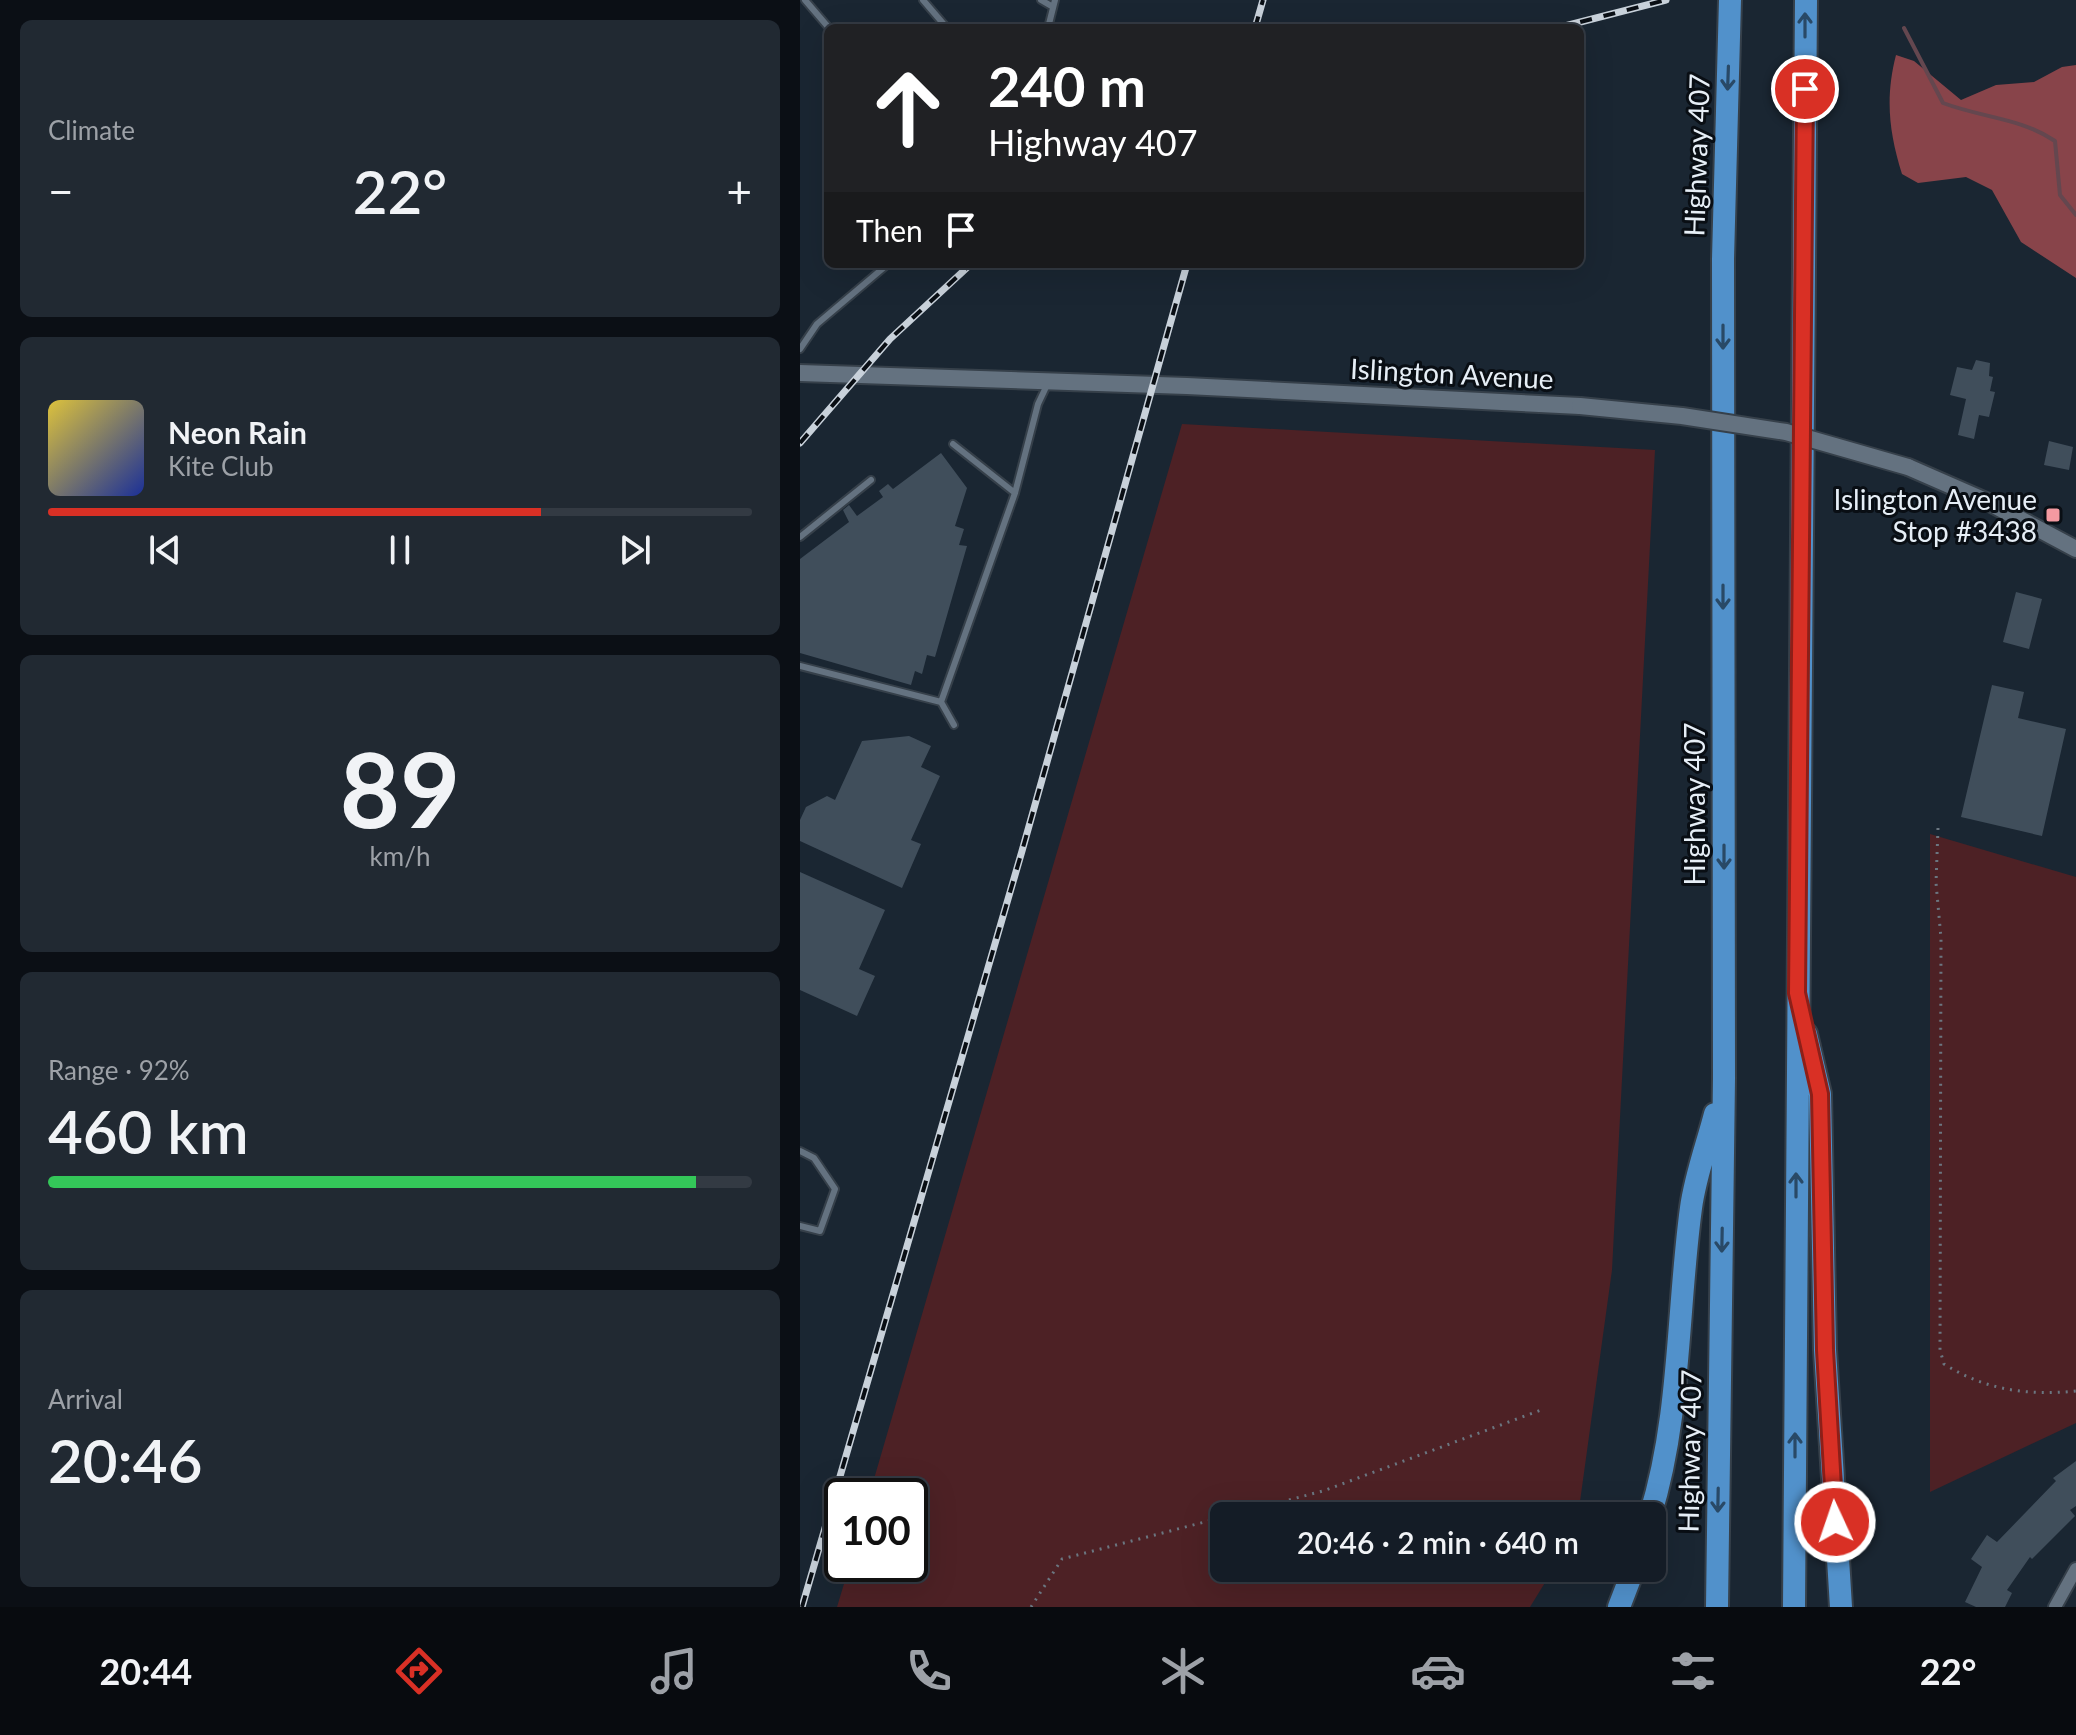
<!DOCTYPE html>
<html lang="en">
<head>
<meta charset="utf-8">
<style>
	:root { --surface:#141c26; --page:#212932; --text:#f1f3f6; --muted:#9da1a7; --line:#333a43; --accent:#d93025 }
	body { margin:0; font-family:Lato,sans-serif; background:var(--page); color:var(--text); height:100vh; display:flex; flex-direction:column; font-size:30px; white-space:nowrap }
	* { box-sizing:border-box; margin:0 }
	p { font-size:26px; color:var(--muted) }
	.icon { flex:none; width:44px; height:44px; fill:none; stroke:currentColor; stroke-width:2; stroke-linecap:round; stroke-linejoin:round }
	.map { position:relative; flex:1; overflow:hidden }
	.details { display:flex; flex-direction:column; gap:20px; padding:20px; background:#0b0f15; width:800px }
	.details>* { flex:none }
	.banner { position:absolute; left:24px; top:24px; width:760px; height:244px; border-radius:12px; box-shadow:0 8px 32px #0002,0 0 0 2px var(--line); background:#202124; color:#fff; overflow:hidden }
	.speed { position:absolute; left:24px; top:1478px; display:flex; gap:16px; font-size:40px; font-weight:700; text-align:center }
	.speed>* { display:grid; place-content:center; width:104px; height:104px; border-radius:50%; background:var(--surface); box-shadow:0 8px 32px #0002,0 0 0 2px var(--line); line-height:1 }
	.speed .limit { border:4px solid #111; border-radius:12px; background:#fff; color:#111 }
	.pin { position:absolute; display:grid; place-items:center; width:68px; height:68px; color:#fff; margin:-34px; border:4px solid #fff; border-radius:50%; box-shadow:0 2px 8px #0007 }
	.me { position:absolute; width:88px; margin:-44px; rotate:357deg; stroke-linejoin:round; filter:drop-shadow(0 0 6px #0008) }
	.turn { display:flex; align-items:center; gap:28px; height:168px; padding:0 32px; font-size:36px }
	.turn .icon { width:104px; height:104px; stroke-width:2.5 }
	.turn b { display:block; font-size:56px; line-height:68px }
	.then { display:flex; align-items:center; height:76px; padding:0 32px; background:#0003; gap:16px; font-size:30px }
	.big { font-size:60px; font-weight:600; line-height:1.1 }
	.details .widget { flex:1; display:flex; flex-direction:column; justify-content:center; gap:12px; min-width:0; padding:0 28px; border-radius:12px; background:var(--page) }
	.details .dial { align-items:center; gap:0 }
	.dial b { font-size:104px; line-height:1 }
	.song { display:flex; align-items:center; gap:24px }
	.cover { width:96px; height:96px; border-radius:12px; background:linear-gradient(135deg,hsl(50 70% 55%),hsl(230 70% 35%)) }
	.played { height:8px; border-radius:4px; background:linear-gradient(90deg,var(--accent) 70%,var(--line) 70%) }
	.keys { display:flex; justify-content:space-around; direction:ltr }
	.heat { display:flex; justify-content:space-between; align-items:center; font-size:44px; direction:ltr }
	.charge { height:12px; border-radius:6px; background:linear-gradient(90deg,#34c759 92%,var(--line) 0) }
	.trip { position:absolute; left:410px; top:1502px; width:456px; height:80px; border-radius:12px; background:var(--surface); box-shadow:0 8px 32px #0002,0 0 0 2px var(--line); font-weight:600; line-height:80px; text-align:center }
	.tabs { display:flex; height:128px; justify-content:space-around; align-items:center; background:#080b0f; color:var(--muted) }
	.tabs .icon { width:56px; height:56px }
	.tabs .active { color:var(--accent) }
	.tabs b { font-size:36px; color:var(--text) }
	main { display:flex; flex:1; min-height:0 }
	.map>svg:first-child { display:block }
	.green { fill:#4d2125 }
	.forest { fill:#88444a }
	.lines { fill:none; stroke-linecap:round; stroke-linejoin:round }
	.stream { stroke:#64474f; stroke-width:4 }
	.building { fill:#404e5b }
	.service-casing { stroke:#36404a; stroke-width:10 }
	.minor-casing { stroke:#36404a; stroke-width:16 }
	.secondary-casing { stroke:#36404a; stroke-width:20 }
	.motorway-casing { stroke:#36404a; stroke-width:26 }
	.path { stroke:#6b7680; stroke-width:3; stroke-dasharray:2 6; stroke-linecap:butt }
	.service { stroke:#647280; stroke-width:6 }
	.minor { stroke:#647280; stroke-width:12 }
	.secondary { stroke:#647280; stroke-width:16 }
	.motorway { stroke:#5191cb; stroke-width:22 }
	.rail-casing { stroke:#c8d1da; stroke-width:7 }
	.rail { stroke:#090e14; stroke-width:4; stroke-dasharray:12; stroke-linecap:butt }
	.secondary-bridge-casing { stroke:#36404a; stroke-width:20; stroke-linecap:butt }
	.secondary-bridge { stroke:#647280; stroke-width:16 }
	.oneway { stroke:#294966 }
	.route-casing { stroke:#8d1f18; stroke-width:20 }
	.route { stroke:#d93025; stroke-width:14 }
	.poi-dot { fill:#f49aa1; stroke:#090e14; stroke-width:3 }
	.labels { text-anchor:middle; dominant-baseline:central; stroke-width:6; stroke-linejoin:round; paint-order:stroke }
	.street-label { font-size:28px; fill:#e6eef6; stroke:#090e14 }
	.poi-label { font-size:28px; fill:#e6eef6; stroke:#090e14; text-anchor:end }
</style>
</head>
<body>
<main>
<section class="details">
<div class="widget"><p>Climate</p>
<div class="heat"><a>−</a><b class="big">22°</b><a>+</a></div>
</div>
<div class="widget">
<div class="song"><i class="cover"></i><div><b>Neon Rain</b><p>Kite Club</p></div></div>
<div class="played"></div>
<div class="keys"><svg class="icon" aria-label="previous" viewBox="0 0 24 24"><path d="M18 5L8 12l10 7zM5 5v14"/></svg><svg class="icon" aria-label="pause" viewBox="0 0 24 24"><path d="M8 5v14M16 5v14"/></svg><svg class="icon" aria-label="next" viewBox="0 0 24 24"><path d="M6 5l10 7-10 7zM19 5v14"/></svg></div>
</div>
<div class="widget dial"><b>89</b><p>km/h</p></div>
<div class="widget"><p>Range · 92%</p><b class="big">460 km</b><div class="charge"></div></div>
<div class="widget"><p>Arrival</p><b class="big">20:46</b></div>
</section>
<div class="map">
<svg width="1276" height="1607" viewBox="0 0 1276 1607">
	<rect width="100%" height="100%" fill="#1a2632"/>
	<path class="green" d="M382 424 855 450 812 1270 778 1516H424V1568H754L730 1607H37L50 1564H110V1496H69Z
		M1130 834 1276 877V1423L1130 1492Z"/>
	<path class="forest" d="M1096 55 1114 61 1161 100 1196 85 1234 82 1262 67 1276 65V278L1221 242 1192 190 1166 177 1118 183 1102 174C1089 132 1085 98 1096 55Z"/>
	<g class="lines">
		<path class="stream" d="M1104 28 1143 103C1183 118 1221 118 1255 141L1260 195 1276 215"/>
	</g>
	<path class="building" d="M1176 360 1190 363 1189 376 1193 377 1190 391 1195 392 1189 417 1179 415 1174 439 1158 435 1166 399 1150 395 1157 367 1172 370Z
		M1249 441 1273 447 1269 470 1244 465Z
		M141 453 167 488 155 526 164 529 159 545 167 546 135 657 127 655 122 674 115 671 111 685 0 653V559L49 522 43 510 49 505 57 516 83 497 79 491 88 484 93 489Z
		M1216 592 1242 599 1229 649 1203 642Z
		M1192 685 1224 692 1218 718 1266 729 1242 836 1161 817Z
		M109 736 131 746 121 767 140 776 111 840 121 844 102 888 0 841V820L6 807 27 796 35 800 62 741Z
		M0 872 85 910 59 969 75 976 57 1016 0 990Z
		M1276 1461V1506L1270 1510 1275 1516 1232 1559 1230 1557 1207 1590 1212 1593 1205 1607H1176L1165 1602 1182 1567 1171 1559 1187 1535 1197 1542 1256 1481 1253 1478Z"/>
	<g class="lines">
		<g class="service-casing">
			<path id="service" d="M5 0 29 28
				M123 0 147 28
				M241 0 253 7
				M248 28 255 0
				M0 349 17 324 88 264
				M153 444 215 493
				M0 537 71 480
				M0 666 141 702
				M154 725 141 702 215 493 238 404 247 385
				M0 1151 14 1158 35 1189 20 1231 0 1226"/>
		</g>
		<g class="minor-casing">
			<path id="minor" d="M1255 1607 1276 1569"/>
		</g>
		<g class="secondary-casing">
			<path id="secondary" d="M0 373 387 386 780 406
				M1108 467 1188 502 1276 549"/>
		</g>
		<g class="motorway-casing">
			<path id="motorway" d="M1006 1034 1020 1094 1025 1350 1041 1607
				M850 1516C881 1416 877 1311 891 1208 895 1177 907 1145 915 1114
				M819 1607 834 1568
				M917 1607 924 1078 923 259 930 0
				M994 1607 1006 0"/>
		</g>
		<path class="path" d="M1138 828 1136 883 1141 938 1140 1350 1144 1364C1185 1390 1228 1396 1276 1391
			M427 1516 523 1491 741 1410
			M231 1607 262 1559 424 1517"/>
		<use href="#service" class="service"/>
		<use href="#minor" class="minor"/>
		<use href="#secondary" class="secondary"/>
		<use href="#motorway" class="motorway"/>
		<g class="rail-casing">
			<path id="rail" d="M455 28 463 0
				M757 28 866 0
				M0 443 90 339 171 264
				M2 1607 222 851 387 264"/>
		</g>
		<use href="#rail" class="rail"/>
		<g class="secondary-bridge-casing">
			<path id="secondary-bridge" d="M780 406 882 416 986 432 1108 467"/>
		</g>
		<use href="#secondary-bridge" class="secondary-bridge"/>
	</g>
	<defs><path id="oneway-shaft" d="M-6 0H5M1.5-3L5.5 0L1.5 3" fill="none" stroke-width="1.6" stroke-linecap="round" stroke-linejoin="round" transform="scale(2)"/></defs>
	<g class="oneway">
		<use href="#oneway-shaft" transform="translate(1005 25) rotate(-90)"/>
		<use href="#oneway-shaft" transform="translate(928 78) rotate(92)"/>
		<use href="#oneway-shaft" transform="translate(923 337) rotate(90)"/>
		<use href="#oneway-shaft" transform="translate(923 597) rotate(90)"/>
		<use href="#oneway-shaft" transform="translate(924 857) rotate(90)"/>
		<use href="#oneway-shaft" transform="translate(996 1185) rotate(-90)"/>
		<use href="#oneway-shaft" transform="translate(922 1240) rotate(91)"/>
		<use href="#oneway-shaft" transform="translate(995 1445) rotate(-90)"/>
		<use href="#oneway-shaft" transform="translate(918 1500) rotate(91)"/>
	</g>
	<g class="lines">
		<g class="route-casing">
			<path id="route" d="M1005 89 997 993 1020 1094 1025 1350 1035 1522"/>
		</g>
		<use href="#route" class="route"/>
	</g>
	<rect class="poi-dot" x="1245" y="507" width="16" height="16" rx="4"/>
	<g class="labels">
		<g class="street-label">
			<text transform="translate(896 155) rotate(-88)">Highway 407</text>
			<text transform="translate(652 373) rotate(3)">Islington Avenue</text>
			<text transform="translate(894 804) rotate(-90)">Highway 407</text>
			<text transform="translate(889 1451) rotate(-89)">Highway 407</text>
		</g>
		<g class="poi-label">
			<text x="1237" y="499">Islington Avenue<tspan x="1237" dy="32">Stop #3438</tspan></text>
		</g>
	</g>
</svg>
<div class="speed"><div class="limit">100</div></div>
<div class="pin" style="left:1005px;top:89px;background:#d93025"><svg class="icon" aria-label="arrive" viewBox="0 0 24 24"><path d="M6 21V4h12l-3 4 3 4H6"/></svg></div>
<svg class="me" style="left:1035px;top:1522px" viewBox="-20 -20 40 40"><circle r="17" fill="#d93025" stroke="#fff" stroke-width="3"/><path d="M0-11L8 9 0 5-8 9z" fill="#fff"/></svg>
<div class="trip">20:46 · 2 min · 640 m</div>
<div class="banner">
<div class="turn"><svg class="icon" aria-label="ahead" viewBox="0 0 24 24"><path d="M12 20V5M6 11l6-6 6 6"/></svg><div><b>240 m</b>Highway 407</div></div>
<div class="then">Then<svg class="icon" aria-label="arrive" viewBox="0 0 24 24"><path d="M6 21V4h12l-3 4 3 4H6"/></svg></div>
</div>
</div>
</main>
<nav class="tabs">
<b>20:44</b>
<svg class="icon active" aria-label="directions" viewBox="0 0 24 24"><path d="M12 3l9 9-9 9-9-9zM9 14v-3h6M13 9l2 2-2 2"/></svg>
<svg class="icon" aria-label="music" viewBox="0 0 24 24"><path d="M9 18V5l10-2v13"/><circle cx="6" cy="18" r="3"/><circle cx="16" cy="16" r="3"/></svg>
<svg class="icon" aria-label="phone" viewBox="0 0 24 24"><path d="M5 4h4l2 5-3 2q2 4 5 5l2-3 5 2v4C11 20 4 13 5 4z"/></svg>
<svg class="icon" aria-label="climate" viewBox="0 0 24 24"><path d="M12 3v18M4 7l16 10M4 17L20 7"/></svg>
<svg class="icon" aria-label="car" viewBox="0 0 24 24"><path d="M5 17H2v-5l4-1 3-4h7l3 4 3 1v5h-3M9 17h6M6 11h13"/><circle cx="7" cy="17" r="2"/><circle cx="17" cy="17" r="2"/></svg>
<svg class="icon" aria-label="filters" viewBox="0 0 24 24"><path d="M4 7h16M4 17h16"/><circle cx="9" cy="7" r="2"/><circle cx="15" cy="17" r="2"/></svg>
<b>22°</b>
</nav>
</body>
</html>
